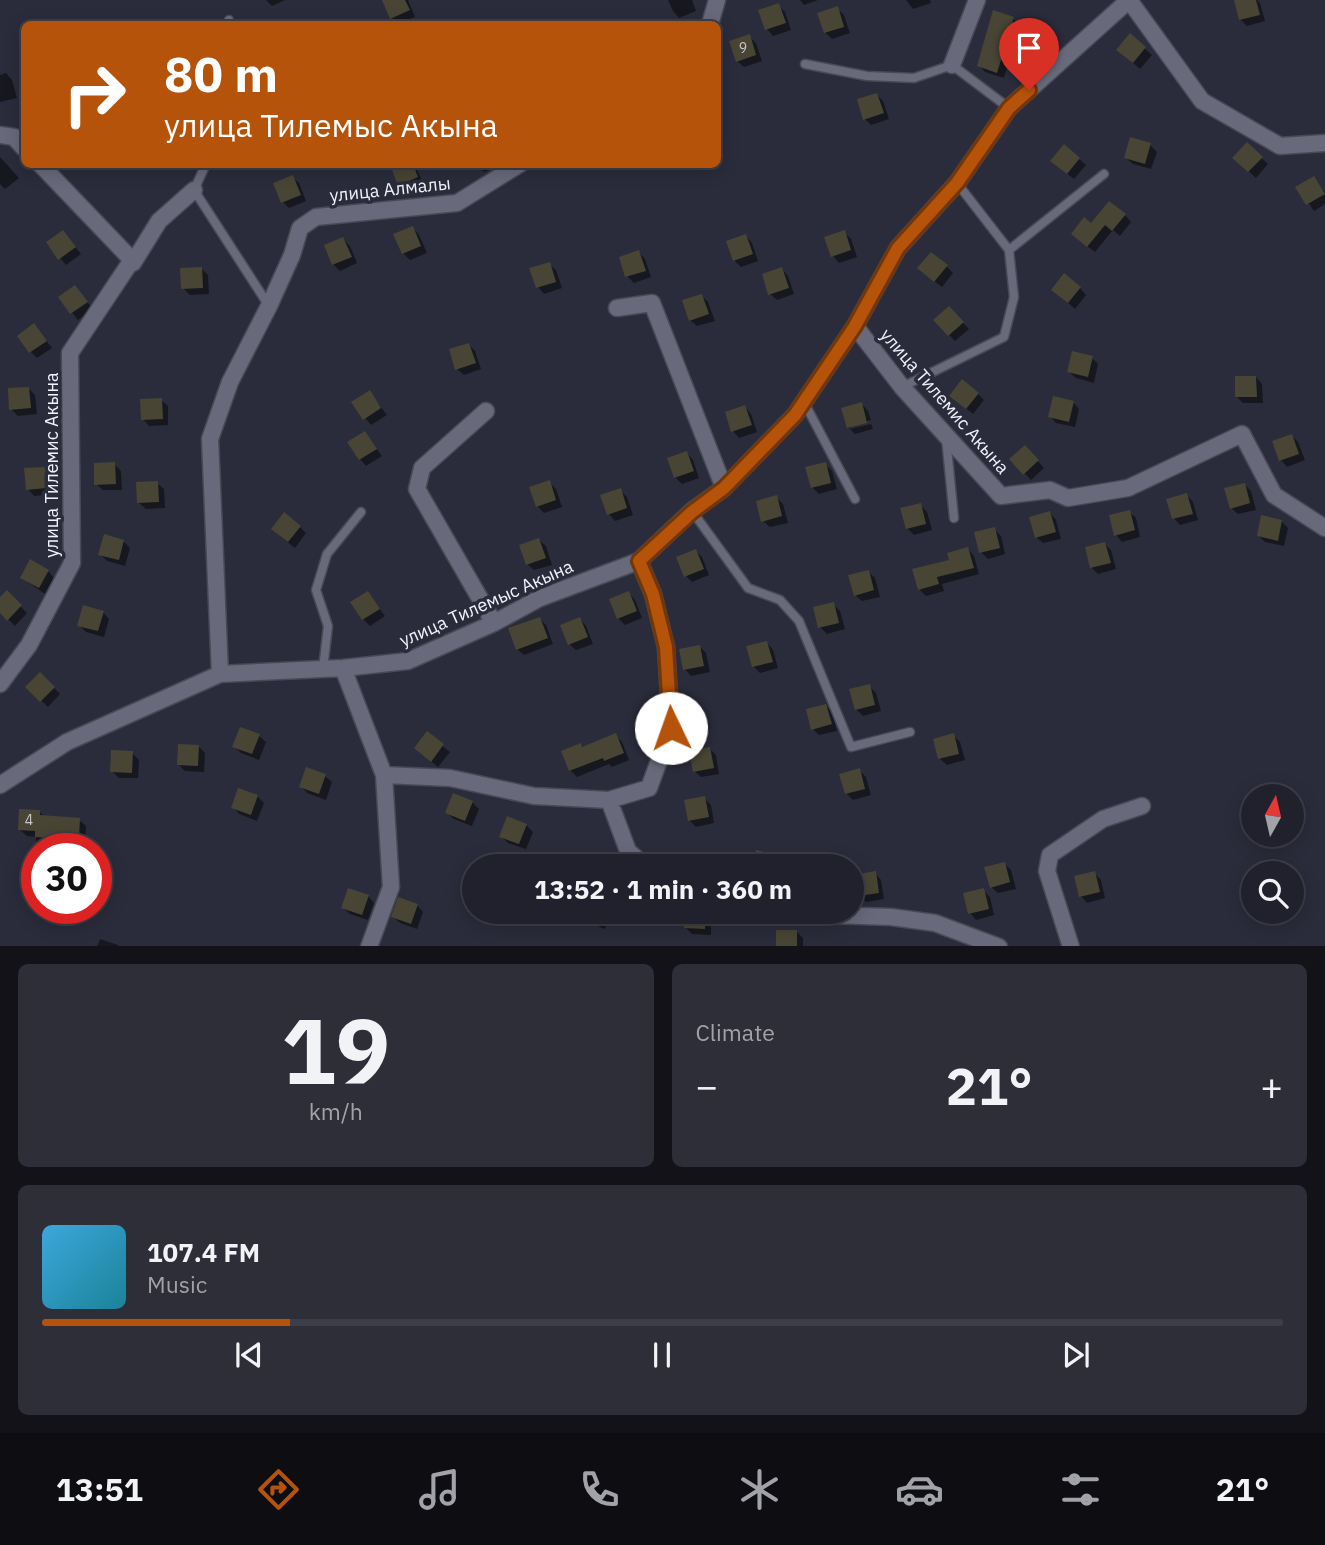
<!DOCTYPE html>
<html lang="en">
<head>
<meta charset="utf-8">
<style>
	:root { --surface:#20212c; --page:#2d2e38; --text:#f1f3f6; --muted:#a2a3a9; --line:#3d3e48; --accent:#b45309 }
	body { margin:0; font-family:"IBM Plex Sans",sans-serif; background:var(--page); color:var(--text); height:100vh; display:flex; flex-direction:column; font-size:26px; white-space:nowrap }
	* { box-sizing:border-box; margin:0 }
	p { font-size:23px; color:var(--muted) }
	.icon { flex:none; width:38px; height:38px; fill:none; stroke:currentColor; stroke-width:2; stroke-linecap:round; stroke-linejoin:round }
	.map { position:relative; height:946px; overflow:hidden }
	.details { display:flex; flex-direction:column; gap:18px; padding:18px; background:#121218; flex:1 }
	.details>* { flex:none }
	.guide { position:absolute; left:21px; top:21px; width:700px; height:147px; border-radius:10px; box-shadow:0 4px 18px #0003,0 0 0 2px var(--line); background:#b45309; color:#fff; overflow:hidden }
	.needle { width:46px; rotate:8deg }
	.controls { position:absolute; left:1241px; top:784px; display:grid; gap:14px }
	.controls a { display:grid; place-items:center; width:63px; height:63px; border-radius:50%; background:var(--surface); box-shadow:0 4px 18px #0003,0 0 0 2px var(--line); font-size:35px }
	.speed { position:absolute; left:21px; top:833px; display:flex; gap:14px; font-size:35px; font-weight:700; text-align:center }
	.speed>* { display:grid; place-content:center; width:91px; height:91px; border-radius:50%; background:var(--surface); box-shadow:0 4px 18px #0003,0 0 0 2px var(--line); line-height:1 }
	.speed .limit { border:10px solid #d22; background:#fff; color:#111 }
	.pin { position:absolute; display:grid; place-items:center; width:60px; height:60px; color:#fff; margin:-72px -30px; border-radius:50% 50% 50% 0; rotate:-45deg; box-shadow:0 0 7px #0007 }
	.pin .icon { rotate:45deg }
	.me { position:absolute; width:77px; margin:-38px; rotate:357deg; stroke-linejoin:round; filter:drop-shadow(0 0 5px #0008) }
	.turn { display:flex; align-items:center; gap:24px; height:147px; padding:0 28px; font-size:32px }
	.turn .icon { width:91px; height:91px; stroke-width:2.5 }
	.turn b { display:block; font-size:49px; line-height:60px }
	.big { font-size:52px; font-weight:800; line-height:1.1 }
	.details .card { flex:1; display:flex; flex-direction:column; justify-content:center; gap:10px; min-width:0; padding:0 24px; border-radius:10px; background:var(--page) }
	.details .dial { align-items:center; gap:0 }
	.dial b { font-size:91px; line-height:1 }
	.song { display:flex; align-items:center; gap:21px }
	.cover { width:84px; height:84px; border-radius:10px; background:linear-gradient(135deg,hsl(200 70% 55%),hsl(190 70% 35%)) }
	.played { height:7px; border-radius:4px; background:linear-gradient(90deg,var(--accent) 20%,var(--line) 20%) }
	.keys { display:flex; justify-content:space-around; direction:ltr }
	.heat { display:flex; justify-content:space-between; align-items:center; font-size:38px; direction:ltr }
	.details .tiles { flex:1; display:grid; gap:18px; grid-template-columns:1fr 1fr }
	.card:last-child { grid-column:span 2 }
	.trip { position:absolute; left:462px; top:854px; width:402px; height:70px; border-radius:35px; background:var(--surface); box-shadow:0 4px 18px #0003,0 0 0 2px var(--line); font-weight:800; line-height:70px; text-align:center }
	.tabs { display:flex; height:112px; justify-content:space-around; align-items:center; background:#0d0d12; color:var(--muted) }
	.tabs .icon { width:49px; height:49px }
	.tabs .selected { color:var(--accent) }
	.tabs b { font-size:32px; color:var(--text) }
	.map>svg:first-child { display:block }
	.shadow { fill:#0007 }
	.building { fill:#494534 }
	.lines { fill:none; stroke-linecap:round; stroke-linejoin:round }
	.lane-casing { stroke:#494956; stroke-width:11 }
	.street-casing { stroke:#494956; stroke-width:19 }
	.lane { stroke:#68697b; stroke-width:8 }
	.street { stroke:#68697b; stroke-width:16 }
	.route-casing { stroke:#753606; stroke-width:18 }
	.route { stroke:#b45309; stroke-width:12 }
	.labels { text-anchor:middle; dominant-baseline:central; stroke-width:7; stroke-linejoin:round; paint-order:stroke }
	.number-label { font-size:14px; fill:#c7c7ca }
	.street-label { font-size:18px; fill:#f1f2fc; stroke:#2b2c3b }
</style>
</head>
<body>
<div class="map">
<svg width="1325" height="947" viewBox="0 0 1325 947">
	<rect width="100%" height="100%" fill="#2b2c3b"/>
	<path class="shadow" d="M266 0H285L272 6Z
		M384 0H408L415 17 398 24 392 18Z
		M668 0H692L696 11 679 18 673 11Z
		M800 0H818L804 5Z
		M906 0H930L931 3 913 9Z
		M1239 0H1257L1260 3 1265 21 1247 26 1241 20Z
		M778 5 785 12 791 30 773 36 767 29Z
		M837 8 844 15 850 33 832 39 825 32Z
		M1013 19 1019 25 1004 78 985 72 979 65Z
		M749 36 756 43 762 61 744 67 737 61Z
		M1130 36 1152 55 1140 69 1125 56Z
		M6 73 12 80 17 98 0 102V75Z
		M877 95 883 101 889 119 871 125 865 119Z
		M1150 145 1157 152 1151 169 1133 164 1126 158Z
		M1247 145 1268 164 1256 178 1235 158Z
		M0 157 19 178 5 189 0 184Z
		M1079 159 1086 165 1074 179 1059 167Z
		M398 164H414L424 184 406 191 400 185Z
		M477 164H501V165L484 172Z
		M292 177 299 183 306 201 289 208 283 202Z
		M1313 178 1325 193V204L1314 211 1298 187Z
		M1125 215 1131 222 1120 236 1113 230 1095 252 1079 240 1091 225Z
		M413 228 419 235 427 253 410 260 403 253Z
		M63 232 81 254 66 265 60 258Z
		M844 232 851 239 857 257 839 263 833 256Z
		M746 236 752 243 758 261 741 267 734 260Z
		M343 239 350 246 357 263 340 271 333 264Z
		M639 252 645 259 651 277 634 283 627 276 621 258Z
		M549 264 556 270 562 288 544 294 538 287Z
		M946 266 953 273 942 287 926 275Z
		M201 268 208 275 209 294 190 295 183 288Z
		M782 269 788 276 794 294 777 300 770 294Z
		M75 287 93 309 78 320 60 297Z
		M1080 288 1086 295 1075 309 1060 296Z
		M702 296 708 302 715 321 697 326 690 320Z
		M949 308 969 329 955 341 936 321Z
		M34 325 52 348 37 358 31 352Z
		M469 345 475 351 481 369 464 375 457 369Z
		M1092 358 1098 364 1094 383 1076 378 1069 372Z
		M1256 377 1262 384 1263 403H1243L1237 397Z
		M29 389 35 395 37 414 18 416 11 409Z
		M369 392 387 415 371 425 365 418Z
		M978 394 984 400 973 414 958 402Z
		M161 400 168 406V425L149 426 143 419Z
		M1073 402 1079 409 1075 427 1056 423 1050 416Z
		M862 404 868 411 871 420 850 426V429L871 424 873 429 855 434 848 427Z
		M745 407 751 414 757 432 739 438 733 431Z
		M365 433 382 456 366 466 360 459Z
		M1292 436 1298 442 1305 460 1287 467 1281 460Z
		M1025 447 1044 468 1031 480 1011 459Z
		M687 453 693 460 699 478 682 484 675 477Z
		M114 464 121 471 122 490H103L96 484Z
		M825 464 832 471 837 489 819 494 812 487Z
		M45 469 52 475 53 494 34 496 28 489Z
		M549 482 556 489 562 507 544 513 537 506Z
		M157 483 164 489 165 508 146 509 139 503Z
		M1245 485 1251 491 1256 510 1238 514 1231 508Z
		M620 490 627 497 633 515 615 521 609 514Z
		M1187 495 1193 502 1198 520 1180 525 1174 518Z
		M776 497 783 504 788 523 770 527 763 521Z
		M920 505 927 512 932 530 914 535 907 528Z
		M1129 512 1136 518 1140 537 1122 542 1116 535Z
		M1050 513 1056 520 1061 539 1043 543 1036 537Z
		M1281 521 1288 528 1284 546 1265 542 1258 535Z
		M300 527 306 533 295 548 280 536Z
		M994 529 1001 536 1005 554 988 559 981 552Z
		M539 540 546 546 552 565 534 570 527 564Z
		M123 541 130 548 125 566 107 561 100 554Z
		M1105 544 1111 550 1116 569 1098 574 1091 567Z
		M968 549 974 556 979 574 942 584 944 591 926 596 919 589Z
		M696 551 702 557 709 575 692 582 686 576Z
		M48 571 54 578 45 594 22 578Z
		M869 572 875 578 880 597 862 601 855 595Z
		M7 593 27 613 15 626 0 611V600Z
		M368 593 385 616 370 626 363 619Z
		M629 593 635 600 642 618 625 625 618 618Z
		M833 604 840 611 845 629 827 634 820 627Z
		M103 612 109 619 104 637 86 632 79 625Z
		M540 619 546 625 553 644 524 655 517 649Z
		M580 619 586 626 593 644 576 650 569 644Z
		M767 643 773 650 778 668 760 673 753 666Z
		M700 647 706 653 710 672 691 676 685 669Z
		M40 674 60 694 48 707 27 687Z
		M869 686 876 693 881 711 863 716 856 709Z
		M826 706 832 712 837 731 819 735 813 729Z
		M427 734 450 752 438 767 423 755Z
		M615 735 622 742 629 760 612 767 609 764 577 777 570 770 581 745 584 748Z
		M953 735 960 742 965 760 947 765 940 759Z
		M259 736 266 742 259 760 241 753 234 746Z
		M198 746 205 753 204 772 185 771 178 764Z
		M709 748 716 755 719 774 701 777 694 771Z
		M132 753 139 760 138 778H119L112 771Z
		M307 769 325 776 332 782 326 800 307 793 301 786Z
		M859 770 866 777 871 795 853 800 846 793Z
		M257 796 264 803 257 821 239 814 233 807Z
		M704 798 711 805 714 823 696 827 689 820Z
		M472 802 479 809 472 826 454 819 447 813Z
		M40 812 45 818 79 820 86 826 85 845 62 844V849H37V871L35 869 36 837 27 836 20 830Z
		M526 825 533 832 526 849 508 843 501 836Z
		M757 852 776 856 782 863 781 866H754Z
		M710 862 729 866H709Z
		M1004 863 1011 870 1016 889 998 893 991 887Z
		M875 873 881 880 884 899 866 902 859 895Z
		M1094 873 1101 880 1105 898 1087 903 1081 896Z
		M983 890 990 897 994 915 976 920 970 913Z
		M368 896 374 903 368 920 350 914 343 908Z
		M417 905 423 912 417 929 400 923 393 917Z
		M582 912H611L605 929 587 922 580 916Z
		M686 912H708L711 916V935L692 934 686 928Z
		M797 932 803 938V947H777Z
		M100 939 118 945 119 947H97Z"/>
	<path class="building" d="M382 0H405L410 10 390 19Z
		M1234 0H1256L1260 15 1239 20Z
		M779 3 786 23 765 30 758 10Z
		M838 6 844 27 824 33 817 13Z
		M993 10 1014 17 997 73 977 66Z
		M1130 33 1146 47 1133 63 1116 50Z
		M750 34 756 55 736 62 729 41Z
		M877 93 884 113 863 120 857 99Z
		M1130 137 1151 143 1145 164 1124 158Z
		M1247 142 1263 157 1248 172 1232 158Z
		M1064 144 1080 158 1067 174 1050 161Z
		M390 164H413L418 177 398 186Z
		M293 175 301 195 281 203 273 183Z
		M1314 176 1325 194 1306 205 1295 187Z
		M1109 201 1126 214 1112 231 1105 225 1087 247 1071 234 1084 217 1091 223Z
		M413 226 421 246 402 254 393 234Z
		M63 230 76 247 58 260 46 242Z
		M845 230 851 250 831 257 824 237Z
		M746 234 753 254 733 261 726 241Z
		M343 237 352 257 332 265 324 245Z
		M639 250 646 271 625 277 619 257Z
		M931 252 948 265 934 282 917 268Z
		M550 262 556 282 536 288 529 268Z
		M202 267 203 288 181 289 180 268Z
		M782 267 789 288 768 295 762 274Z
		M1064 273 1081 287 1068 303 1051 290Z
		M75 285 88 302 70 314 58 297Z
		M702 294 709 314 689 321 682 300Z
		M949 306 964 322 948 336 933 320Z
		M34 323 47 341 29 353 17 336Z
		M469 343 476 363 455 370 449 349Z
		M1072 351 1093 356 1088 377 1067 372Z
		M1235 376H1256L1257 397H1235Z
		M962 379 979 393 966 409 949 396Z
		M29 387 31 408 9 410 8 388Z
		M370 390 381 408 363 420 351 402Z
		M1053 396 1074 401 1069 422 1048 417Z
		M162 398 163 419 141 420 140 399Z
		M862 402 867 423 847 428 841 408Z
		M745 405 752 425 731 432 725 412Z
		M365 431 377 449 359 460 347 442Z
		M1292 434 1299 454 1279 461 1272 441Z
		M1025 445 1039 460 1023 475 1009 459Z
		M687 451 694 471 674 478 667 458Z
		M115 462 116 484 94 485V463Z
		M826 462 831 483 811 488 805 467Z
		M46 467 47 488 26 490 24 468Z
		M550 480 556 500 536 507 529 487Z
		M158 481 159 502 137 503 136 482Z
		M1245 483 1250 503 1230 509 1224 488Z
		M621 488 627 508 607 515 600 495Z
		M1187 493 1193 514 1172 519 1166 499Z
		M777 495 782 516 761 522 756 501Z
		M921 503 926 524 906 529 900 508Z
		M1130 510 1135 530 1114 536 1109 515Z
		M1050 511 1056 532 1035 538 1029 517Z
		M284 512 301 526 288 542 271 529Z
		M1261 515 1282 520 1278 541 1257 536Z
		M995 527 1000 548 979 553 974 532Z
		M104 534 124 540 119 560 98 555Z
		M539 538 546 558 526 565 519 545Z
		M1105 542 1111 563 1090 568 1085 547Z
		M968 547 974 568 937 577 939 584 918 590 912 569 949 560 947 553Z
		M696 549 704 569 684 577 676 557Z
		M30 559 49 570 39 588 20 578Z
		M869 570 874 590 854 596 848 575Z
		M7 590 22 605 7 621 0 613V597Z
		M368 591 380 609 362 620 350 602Z
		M629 591 637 611 617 619 609 599Z
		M834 602 839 623 818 628 813 607Z
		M83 605 104 611 98 631 77 626Z
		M540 617 548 638 516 650 508 628Z
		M580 617 588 637 568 645 560 625Z
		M767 641 773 662 752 667 746 646Z
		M700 645 704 666 683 670 679 649Z
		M40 672 55 687 40 702 25 687Z
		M870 684 875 705 855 710 849 689Z
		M826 704 832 724 811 730 806 709Z
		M240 727 260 734 252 754 232 747Z
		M427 731 444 744 431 762 414 748Z
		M616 733 624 753 604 761 603 758 569 771 561 751 581 743 582 747Z
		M954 733 959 754 938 759 933 739Z
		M178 744 199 745 198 766 177 765Z
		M710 747 714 768 693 772 689 751Z
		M111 750 133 751 132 773 110 772Z
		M306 767 326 774 319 794 299 787Z
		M860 768 865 789 845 794 839 774Z
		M238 788 258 795 251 815 231 808Z
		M453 793 473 801 465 821 445 813Z
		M705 796 709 817 688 821 684 800Z
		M19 809 40 810V815L80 818 79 839 35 837V831L18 830Z
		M507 816 527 824 519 844 499 837Z
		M756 850 777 855 774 866H752Z
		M1005 862 1010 882 990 888 984 867Z
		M876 871 879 893 858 896 854 875Z
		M1095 871 1100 892 1079 897 1074 876Z
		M348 888 369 895 362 915 341 908Z
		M984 888 989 909 968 914 963 893Z
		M398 897 418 904 411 924 391 917Z
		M684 912H705V929L684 928Z
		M776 930H797V947H776Z"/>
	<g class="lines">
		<g class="lane-casing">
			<path id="lane" d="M229 20 230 24
				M805 64 867 76 914 78 952 65 1009 108
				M206 164 194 190 269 306
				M1009 250 1104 174
				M902 387 1004 337 1014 297 1009 250 957 183
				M804 402 855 499
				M946 438 954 518
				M692 511 748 588 780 600 799 621 851 747 910 732
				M323 669 328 626 316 590 327 554 361 512"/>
		</g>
		<g class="street-casing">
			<path id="street" d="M1129 0 1202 101 1280 146 1325 143
				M710 24 717 0
				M952 65 977 0
				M0 135 14 137 24 148
				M40 164 132 260
				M617 308 652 303 724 488
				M855 326 902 387 1001 496 1050 490 1068 498 1128 488 1242 434 1274 495 1325 528
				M486 411 422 468 417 489 494 623
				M343 668 384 775 450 778 534 796 609 800 649 788 671 728 666 647 653 594 639 561
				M220 674 210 439 230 382 269 306 292 255 300 228 316 217 457 203 520 164
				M0 684 29 645 72 563 70 353 132 260 133 263 159 221 194 190
				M0 785 67 742 220 674 343 668 408 661 494 623 540 598 639 561 692 511 724 488 795 415 855 326 898 248 957 183 1009 108 1129 0
				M609 800 628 851 645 866
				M743 912 891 917 935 923 999 947
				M369 947 391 887 384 775
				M1071 947 1047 871 1050 855 1103 819 1142 806"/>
		</g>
		<use href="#lane" class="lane"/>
		<use href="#street" class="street"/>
	</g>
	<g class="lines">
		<g class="route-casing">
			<path id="route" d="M671 728 666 647 653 594 639 561 692 512 724 488 795 415 855 326 898 248 957 183 1009 108 1029 90"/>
		</g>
		<use href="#route" class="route"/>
	</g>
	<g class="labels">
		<g class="number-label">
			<text x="743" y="48">9</text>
			<text x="29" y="820">4</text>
		</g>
		<g class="street-label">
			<text transform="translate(390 189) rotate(-6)">улица Алмалы</text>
			<text transform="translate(945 401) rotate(49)">улица Тилемис Акына</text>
			<text transform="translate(51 465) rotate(-90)">улица Тилемис Акына</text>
			<text transform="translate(486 603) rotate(-24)">улица Тилемыс Акына</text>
		</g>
	</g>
</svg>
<div class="controls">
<a><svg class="needle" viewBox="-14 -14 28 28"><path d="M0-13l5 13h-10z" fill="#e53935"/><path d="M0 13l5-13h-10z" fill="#a2a3a9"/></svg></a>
<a><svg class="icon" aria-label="search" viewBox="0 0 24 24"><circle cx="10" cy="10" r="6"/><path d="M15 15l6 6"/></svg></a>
</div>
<div class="speed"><div class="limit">30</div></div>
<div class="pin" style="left:1029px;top:90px;background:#d93025"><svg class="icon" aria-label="arrive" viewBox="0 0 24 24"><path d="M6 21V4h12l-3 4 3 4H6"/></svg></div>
<svg class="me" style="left:671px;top:728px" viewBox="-20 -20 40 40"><circle r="19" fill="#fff"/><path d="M0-13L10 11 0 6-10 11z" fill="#b45309"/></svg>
<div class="trip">13:52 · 1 min · 360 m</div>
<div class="guide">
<div class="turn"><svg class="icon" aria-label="right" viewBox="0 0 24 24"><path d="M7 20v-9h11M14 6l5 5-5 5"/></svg><div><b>80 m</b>улица Тилемыс Акына</div></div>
</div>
</div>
<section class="details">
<div class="tiles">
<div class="card dial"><b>19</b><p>km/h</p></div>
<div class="card"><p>Climate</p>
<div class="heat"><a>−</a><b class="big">21°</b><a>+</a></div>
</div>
<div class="card">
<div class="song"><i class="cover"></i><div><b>107.4 FM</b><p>Music</p></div></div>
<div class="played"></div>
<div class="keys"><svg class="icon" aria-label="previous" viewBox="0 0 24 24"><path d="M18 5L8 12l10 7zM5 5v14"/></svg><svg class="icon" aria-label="pause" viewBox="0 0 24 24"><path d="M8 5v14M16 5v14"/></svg><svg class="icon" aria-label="next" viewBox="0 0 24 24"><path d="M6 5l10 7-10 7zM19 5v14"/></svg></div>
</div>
</div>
</section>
<nav class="tabs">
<b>13:51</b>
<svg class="icon selected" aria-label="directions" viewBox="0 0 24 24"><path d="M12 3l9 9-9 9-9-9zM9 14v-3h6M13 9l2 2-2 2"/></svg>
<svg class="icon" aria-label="music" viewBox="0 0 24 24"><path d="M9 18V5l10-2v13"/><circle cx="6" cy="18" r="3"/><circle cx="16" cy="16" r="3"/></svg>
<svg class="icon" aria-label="phone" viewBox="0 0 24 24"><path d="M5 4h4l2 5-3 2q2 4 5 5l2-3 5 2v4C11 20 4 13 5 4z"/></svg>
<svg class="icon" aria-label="climate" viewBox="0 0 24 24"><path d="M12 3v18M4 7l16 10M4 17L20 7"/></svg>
<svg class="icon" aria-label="car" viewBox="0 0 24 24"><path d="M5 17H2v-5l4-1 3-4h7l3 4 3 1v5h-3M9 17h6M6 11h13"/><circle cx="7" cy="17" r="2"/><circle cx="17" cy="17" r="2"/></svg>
<svg class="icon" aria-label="filters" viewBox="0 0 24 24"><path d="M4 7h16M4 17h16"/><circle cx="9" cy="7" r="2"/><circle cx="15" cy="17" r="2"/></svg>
<b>21°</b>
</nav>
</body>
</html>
